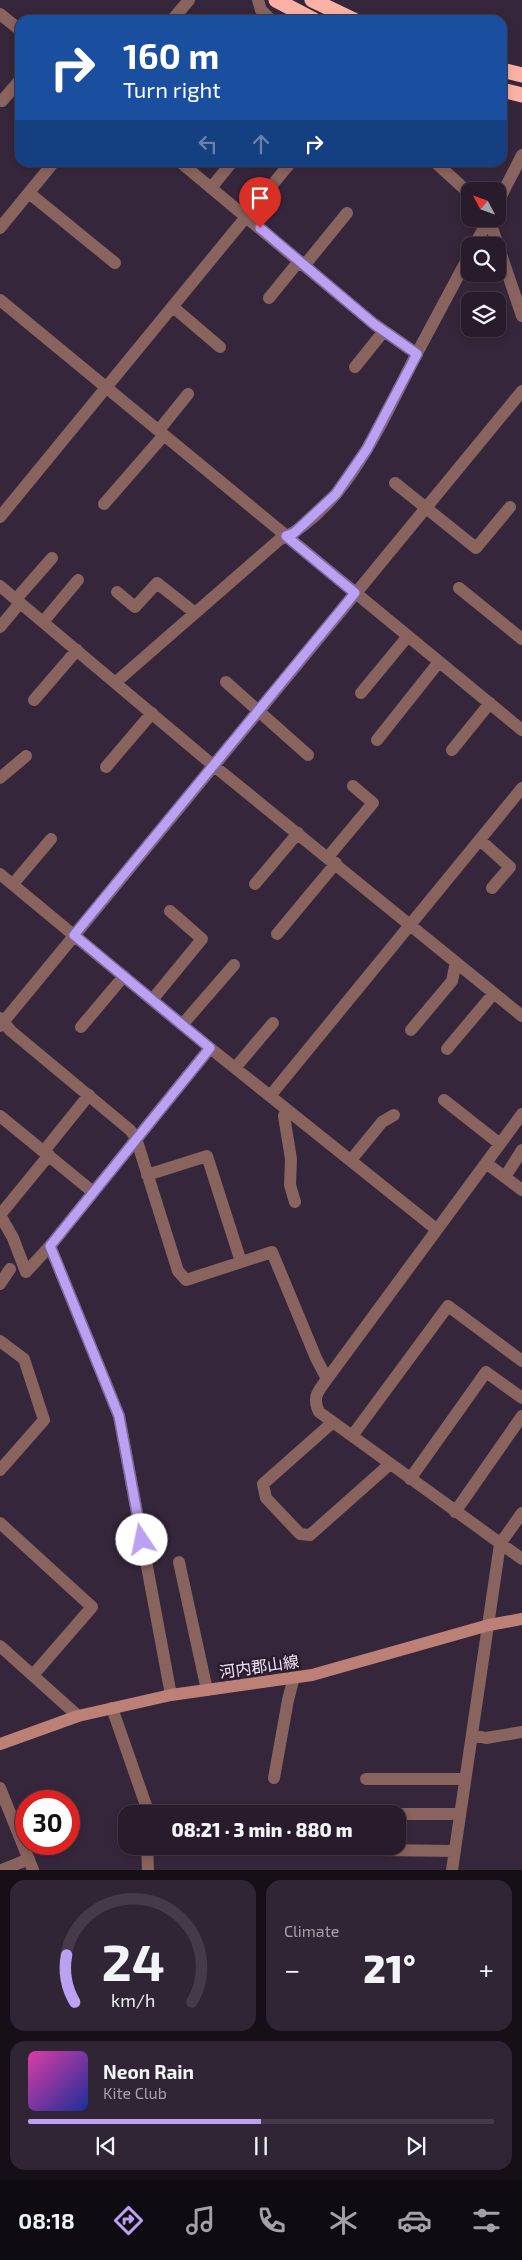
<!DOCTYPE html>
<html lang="en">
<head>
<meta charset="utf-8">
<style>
	:root { --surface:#281c2c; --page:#302534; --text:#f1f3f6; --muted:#a5a1a9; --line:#443a48; --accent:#bca0f2 }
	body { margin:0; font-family:"Exo 2","Noto Sans JP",sans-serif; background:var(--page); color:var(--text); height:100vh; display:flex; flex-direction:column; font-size:19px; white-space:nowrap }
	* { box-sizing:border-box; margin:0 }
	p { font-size:16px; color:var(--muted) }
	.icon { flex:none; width:28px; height:28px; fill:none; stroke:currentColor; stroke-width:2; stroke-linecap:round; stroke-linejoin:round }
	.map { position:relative; height:1870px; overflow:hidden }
	.panel { display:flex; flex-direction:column; gap:10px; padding:10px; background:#160f18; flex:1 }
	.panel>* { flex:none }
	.banner { position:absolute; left:15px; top:15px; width:492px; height:152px; border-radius:15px; box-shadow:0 2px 8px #0003,0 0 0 1px var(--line); background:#1a4fa0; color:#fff; overflow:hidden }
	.needle { width:32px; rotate:311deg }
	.controls { position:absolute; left:461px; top:182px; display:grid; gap:10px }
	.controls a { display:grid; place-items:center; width:45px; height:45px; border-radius:10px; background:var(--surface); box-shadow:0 2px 8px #0003,0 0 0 1px var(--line); font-size:25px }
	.speed { position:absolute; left:15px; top:1790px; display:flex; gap:10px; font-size:25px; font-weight:700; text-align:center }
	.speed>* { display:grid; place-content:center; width:65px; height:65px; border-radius:50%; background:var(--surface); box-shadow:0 2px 8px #0003,0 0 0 1px var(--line); line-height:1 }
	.speed .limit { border:8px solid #d22; background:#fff; color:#111 }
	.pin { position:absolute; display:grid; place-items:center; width:42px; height:42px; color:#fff; margin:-51px -21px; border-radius:50% 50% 50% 0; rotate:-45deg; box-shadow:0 0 5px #0007 }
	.pin .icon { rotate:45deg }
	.me { position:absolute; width:55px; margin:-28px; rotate:349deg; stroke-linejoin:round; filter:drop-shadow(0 0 4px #0008) }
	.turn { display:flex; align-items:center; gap:18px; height:105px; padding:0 25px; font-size:22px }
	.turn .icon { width:65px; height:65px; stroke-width:2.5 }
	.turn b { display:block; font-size:35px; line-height:42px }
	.lanes { display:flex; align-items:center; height:48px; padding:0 25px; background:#0003; justify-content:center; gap:25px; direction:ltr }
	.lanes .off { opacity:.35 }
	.big { font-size:38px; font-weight:800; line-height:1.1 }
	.panel .card { flex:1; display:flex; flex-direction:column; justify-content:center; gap:8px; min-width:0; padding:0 18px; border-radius:15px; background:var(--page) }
	.panel .dial { align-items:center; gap:0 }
	.dial svg { height:130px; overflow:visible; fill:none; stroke:var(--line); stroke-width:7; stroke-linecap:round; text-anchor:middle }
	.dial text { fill:var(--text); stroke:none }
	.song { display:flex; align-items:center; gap:15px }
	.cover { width:60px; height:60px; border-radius:8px; background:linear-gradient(135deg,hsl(320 70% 55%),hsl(230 70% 35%)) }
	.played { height:5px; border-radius:2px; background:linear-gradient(90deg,var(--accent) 50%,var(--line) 50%) }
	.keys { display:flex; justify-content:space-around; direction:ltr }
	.heat { display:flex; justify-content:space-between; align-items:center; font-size:28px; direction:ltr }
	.panel .tiles { flex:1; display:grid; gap:10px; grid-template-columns:1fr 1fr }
	.card:last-child { grid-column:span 2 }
	.trip { position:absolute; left:118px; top:1805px; width:288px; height:50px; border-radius:15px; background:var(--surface); box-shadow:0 2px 8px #0003,0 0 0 1px var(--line); font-weight:800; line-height:50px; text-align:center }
	.dock { display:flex; height:80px; justify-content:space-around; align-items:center; background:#100b12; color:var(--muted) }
	.dock .icon { width:35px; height:35px }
	.dock .active { color:var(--accent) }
	.dock b { font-size:22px; color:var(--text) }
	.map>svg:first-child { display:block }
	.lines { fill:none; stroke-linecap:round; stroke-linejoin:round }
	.street { stroke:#89635d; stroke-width:12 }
	.secondary { stroke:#bc8077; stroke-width:12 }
	.highway { stroke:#fcb1a5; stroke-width:15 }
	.route-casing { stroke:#7a689d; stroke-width:12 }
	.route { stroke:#bca0f2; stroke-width:9 }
	.labels { text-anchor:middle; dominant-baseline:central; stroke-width:5; stroke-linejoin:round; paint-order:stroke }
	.street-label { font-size:16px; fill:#f1e7f5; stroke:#2c1c31 }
</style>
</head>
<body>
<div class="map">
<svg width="522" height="1870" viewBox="0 0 522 1870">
	<rect width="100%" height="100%" fill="#36263b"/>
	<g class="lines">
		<path class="street" d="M258 0 261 10 271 20
			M0 14 20 30
			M172 20 189 0
			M2 101 20 80
			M180 162 374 324 417 354
			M435 162 470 194
			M211 188 232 162
			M29 193 115 263
			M498 202 522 155
			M489 219 522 316
			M0 228 54 162
			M474 246 489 219
			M269 298 295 266 308 261 347 213
			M0 300 522 730
			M173 307 220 347
			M355 367 384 331
			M159 430 188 394
			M395 483 476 548 510 507
			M104 504 164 435
			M0 517 291 162
			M0 586 214 766 522 1016
			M459 588 522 639
			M117 592 135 607 157 583 195 613
			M16 599 52 558
			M43 622 78 580
			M0 627 20 603
			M116 682 279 540C346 510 384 417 416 355 434 321 452 288 470 254
			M226 682 308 755
			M361 693 408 636
			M34 700 77 650
			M377 740 439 662
			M452 750 490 703
			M106 767 152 713
			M0 778 26 756
			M480 840 510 867 492 888
			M328 857 373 803 353 786
			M0 874 210 1048 436 1229
			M13 884 51 839
			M255 884 298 833
			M277 934 336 863
			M152 1000 202 939 170 911
			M0 1018 11 1031 130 1130 136 1138 178 1271 186 1280 272 1252 316 1358 327 1379
			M182 1025 234 965
			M0 1026 522 391
			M81 1027 124 976
			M411 1030 452 981 456 962
			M447 1049 494 993
			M235 1068 273 1023
			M270 1096 522 788
			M444 1100 500 1144
			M287 1110 284 1116 291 1159 290 1185 295 1202
			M522 1114 327 1379C318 1391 312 1397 319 1412L522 1559
			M0 1116 93 1192
			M44 1151 89 1095
			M351 1160 382 1122 394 1115
			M486 1163 522 1190
			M147 1175 207 1156 241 1262
			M505 1177 522 1150
			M0 1215 13 1238 26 1272 50 1246
			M0 1215 49 1155
			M0 1284 10 1269
			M0 1341 24 1359 44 1420 0 1470
			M333 1422 263 1484 266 1498 300 1534 310 1535 390 1464
			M352 1436 448 1306 522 1361
			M410 1479 486 1372 522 1398
			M455 1512 522 1416
			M0 1523 92 1607 33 1675
			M179 1562 207 1690
			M0 1646 78 1716
			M171 1695 119 1416 50 1246 210 1048
			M112 1708 149 1814
			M472 1735 486 1738 522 1732
			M274 1778 288 1700 294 1677
			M366 1779H465
			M0 1788 33 1870
			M364 1814H368
			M396 1814H460
			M147 1846 148 1870
			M303 1849 455 1851
			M2 1870 29 1859
			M452 1870 500 1544 522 1513"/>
		<path class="secondary" d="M0 1744 78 1716 171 1695 312 1675 489 1625 522 1619"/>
		<path class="highway" d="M276 0 314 20
			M312 0 354 20
			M502 70 522 75
			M502 90 522 95"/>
	</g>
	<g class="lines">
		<g class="route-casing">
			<path id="route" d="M142 1540 119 1416 50 1246 210 1048 74 935 355 593 286 536 294 533 336 494 367 449 417 354 374 324 260 228"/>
		</g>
		<use href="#route" class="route"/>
	</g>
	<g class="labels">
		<g class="street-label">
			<text transform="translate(259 1666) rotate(-8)">河内郡山線</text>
		</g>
	</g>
</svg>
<div class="controls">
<a><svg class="needle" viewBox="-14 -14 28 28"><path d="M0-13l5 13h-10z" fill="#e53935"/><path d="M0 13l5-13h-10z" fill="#a5a1a9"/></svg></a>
<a><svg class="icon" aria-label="search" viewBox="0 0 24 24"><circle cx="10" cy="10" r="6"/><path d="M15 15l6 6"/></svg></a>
<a><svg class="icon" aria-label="layers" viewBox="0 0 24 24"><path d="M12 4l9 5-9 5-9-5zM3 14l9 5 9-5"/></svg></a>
</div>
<div class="speed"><div class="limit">30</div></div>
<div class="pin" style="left:260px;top:228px;background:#d93025"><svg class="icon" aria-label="arrive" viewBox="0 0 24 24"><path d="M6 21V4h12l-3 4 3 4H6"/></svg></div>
<svg class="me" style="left:142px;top:1540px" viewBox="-20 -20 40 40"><circle r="19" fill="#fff"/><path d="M0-13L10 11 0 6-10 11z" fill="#bca0f2"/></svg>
<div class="trip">08:21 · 3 min · 880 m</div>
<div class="banner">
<div class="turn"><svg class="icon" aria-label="right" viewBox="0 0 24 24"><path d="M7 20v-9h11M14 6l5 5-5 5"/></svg><div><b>160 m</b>Turn right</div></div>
<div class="lanes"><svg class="icon off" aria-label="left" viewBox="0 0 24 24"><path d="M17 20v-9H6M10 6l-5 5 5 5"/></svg><svg class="icon off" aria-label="ahead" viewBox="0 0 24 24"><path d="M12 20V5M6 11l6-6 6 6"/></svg><svg class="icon" aria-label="right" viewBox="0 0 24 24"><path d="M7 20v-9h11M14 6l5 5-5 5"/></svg></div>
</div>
</div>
<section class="panel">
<div class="tiles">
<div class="card dial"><svg viewBox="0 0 100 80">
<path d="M14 69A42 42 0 1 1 86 69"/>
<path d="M14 69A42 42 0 0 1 9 40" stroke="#bca0f2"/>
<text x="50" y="56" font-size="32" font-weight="700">24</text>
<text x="50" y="72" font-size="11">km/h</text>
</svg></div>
<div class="card"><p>Climate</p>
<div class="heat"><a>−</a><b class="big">21°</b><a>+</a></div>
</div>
<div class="card">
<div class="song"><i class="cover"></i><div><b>Neon Rain</b><p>Kite Club</p></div></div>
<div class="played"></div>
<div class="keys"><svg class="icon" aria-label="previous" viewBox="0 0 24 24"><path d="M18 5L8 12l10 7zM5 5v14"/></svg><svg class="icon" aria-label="pause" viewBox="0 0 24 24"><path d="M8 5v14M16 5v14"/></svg><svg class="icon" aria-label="next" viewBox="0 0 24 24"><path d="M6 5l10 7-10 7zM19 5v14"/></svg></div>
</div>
</div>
</section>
<nav class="dock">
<b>08:18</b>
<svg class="icon active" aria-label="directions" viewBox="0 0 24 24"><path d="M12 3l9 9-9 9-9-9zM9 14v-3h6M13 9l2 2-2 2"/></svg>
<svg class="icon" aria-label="music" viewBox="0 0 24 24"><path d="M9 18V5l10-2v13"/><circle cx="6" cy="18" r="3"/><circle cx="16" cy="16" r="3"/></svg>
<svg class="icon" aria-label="phone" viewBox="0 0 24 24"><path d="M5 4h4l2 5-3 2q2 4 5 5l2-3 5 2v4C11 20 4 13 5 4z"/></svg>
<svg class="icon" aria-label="climate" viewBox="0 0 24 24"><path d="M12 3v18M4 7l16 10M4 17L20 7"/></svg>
<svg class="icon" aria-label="car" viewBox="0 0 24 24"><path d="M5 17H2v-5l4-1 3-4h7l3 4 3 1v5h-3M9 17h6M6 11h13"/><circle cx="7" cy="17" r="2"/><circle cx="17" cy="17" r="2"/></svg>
<svg class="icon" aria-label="filters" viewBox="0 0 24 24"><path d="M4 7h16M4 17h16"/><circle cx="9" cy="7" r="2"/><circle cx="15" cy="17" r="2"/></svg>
</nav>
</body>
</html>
